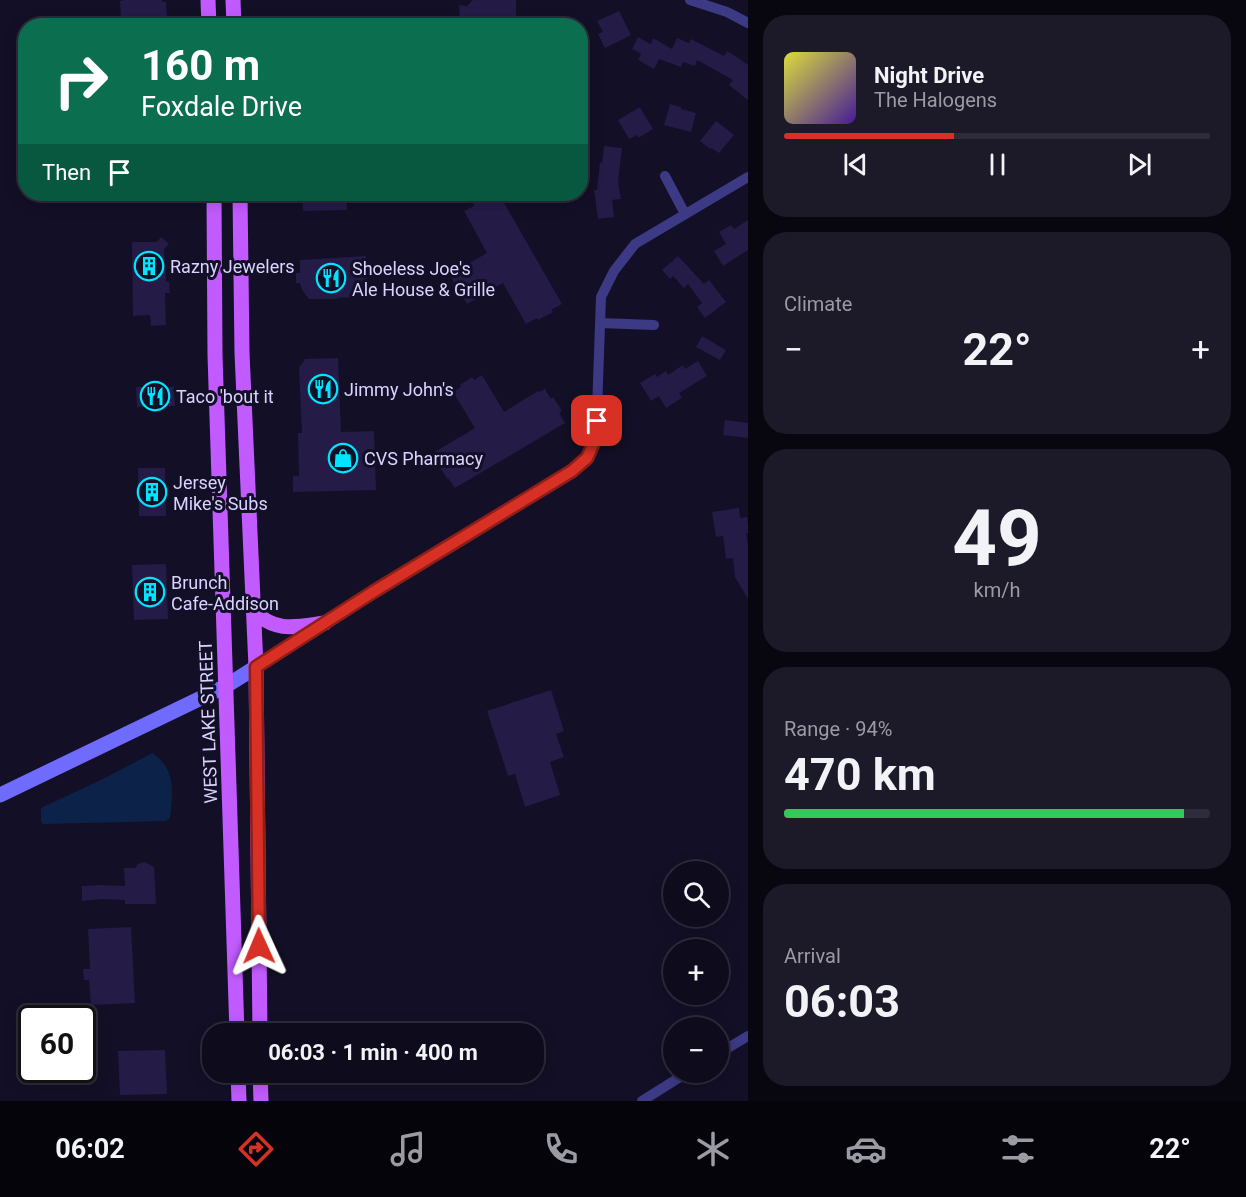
<!DOCTYPE html>
<html lang="en">
<head>
<meta charset="utf-8">
<style>
	:root { --surface:#0e0b1c; --page:#1c1929; --text:#f1f3f6; --muted:#9b9ba3; --line:#2e2b3b; --accent:#d93025 }
	body { margin:0; font-family:Roboto,sans-serif; background:var(--page); color:var(--text); height:100vh; display:flex; flex-direction:column; font-size:22px; white-space:nowrap }
	* { box-sizing:border-box; margin:0 }
	p { font-size:20px; color:var(--muted) }
	.icon { flex:none; width:33px; height:33px; fill:none; stroke:currentColor; stroke-width:2; stroke-linecap:round; stroke-linejoin:round }
	.map { position:relative; flex:1; overflow:hidden }
	.side { display:flex; flex-direction:column; gap:15px; padding:15px; background:#08060f; width:498px }
	.side>* { flex:none }
	.top-card { position:absolute; left:18px; top:18px; width:570px; height:183px; border-radius:24px; box-shadow:0 3px 15px #0003,0 0 0 2px var(--line); background:#0b6e4f; color:#fff; overflow:hidden }
	.fabs { position:absolute; left:663px; top:861px; display:grid; gap:12px }
	.fabs a { display:grid; place-items:center; width:66px; height:66px; border-radius:50%; background:var(--surface); box-shadow:0 3px 15px #0003,0 0 0 2px var(--line); font-size:30px }
	.speed { position:absolute; left:18px; top:1005px; display:flex; gap:12px; font-size:30px; font-weight:700; text-align:center }
	.speed>* { display:grid; place-content:center; width:78px; height:78px; border-radius:50%; background:var(--surface); box-shadow:0 3px 15px #0003,0 0 0 2px var(--line); line-height:1 }
	.speed .limit { border:3px solid #111; border-radius:9px; background:#fff; color:#111 }
	.pin { position:absolute; display:grid; place-items:center; width:51px; height:51px; color:#fff; margin:-26px; border-radius:12px; box-shadow:0 3px 9px #0006 }
	.me { position:absolute; width:66px; margin:-33px; rotate:359deg; stroke-linejoin:round; filter:drop-shadow(0 0 4px #0008) }
	.turn { display:flex; align-items:center; gap:21px; height:126px; padding:0 24px; font-size:27px }
	.turn .icon { width:78px; height:78px; stroke-width:2.5 }
	.turn b { display:block; font-size:42px; line-height:51px }
	.then { display:flex; align-items:center; height:57px; padding:0 24px; background:#0003; gap:12px; font-size:22px }
	.big { font-size:45px; font-weight:700; line-height:1.1 }
	.side .tile { flex:1; display:flex; flex-direction:column; justify-content:center; gap:9px; min-width:0; padding:0 21px; border-radius:24px; background:var(--page) }
	.side .dial { align-items:center; gap:0 }
	.dial b { font-size:78px; line-height:1 }
	.song { display:flex; align-items:center; gap:18px }
	.cover { width:72px; height:72px; border-radius:9px; background:linear-gradient(135deg,hsl(60 70% 55%),hsl(260 70% 35%)) }
	.played { height:6px; border-radius:3px; background:linear-gradient(90deg,var(--accent) 40%,var(--line) 40%) }
	.keys { display:flex; justify-content:space-around; direction:ltr }
	.heat { display:flex; justify-content:space-between; align-items:center; font-size:33px; direction:ltr }
	.charge { height:9px; border-radius:4px; background:linear-gradient(90deg,#34c759 94%,var(--line) 0) }
	.trip { position:absolute; left:202px; top:1023px; width:342px; height:60px; border-radius:24px; background:var(--surface); box-shadow:0 3px 15px #0003,0 0 0 2px var(--line); font-weight:700; line-height:60px; text-align:center }
	.menu { display:flex; height:96px; justify-content:space-around; align-items:center; background:#06040b; color:var(--muted) }
	.menu .icon { width:42px; height:42px }
	.menu .current { color:var(--accent) }
	.menu b { font-size:27px; color:var(--text) }
	main { display:flex; flex:1; min-height:0 }
	.map>svg:first-child { display:block }
	.water { fill:#0c2248 }
	.building { fill:#241b47 }
	.lines { fill:none; stroke-linecap:round; stroke-linejoin:round }
	.street { stroke:#3d3a85; stroke-width:10 }
	.secondary { stroke:#6f6bff; stroke-width:15 }
	.primary { stroke:#c25bff; stroke-width:15 }
	.route-casing { stroke:#8d1f18; stroke-width:15 }
	.route { stroke:#d93025; stroke-width:10 }
	.labels { text-anchor:middle; dominant-baseline:central; stroke-width:6; stroke-linejoin:round; paint-order:stroke }
	.poi-label { font-size:18px; fill:#d9d4ff; stroke:#130f26; text-anchor:start }
	.street-label { font-size:18px; fill:#d9d4ff; stroke:#130f26 }
</style>
</head>
<body>
<main>
<div class="map">
<svg width="748" height="1101" viewBox="0 0 748 1101">
	<rect width="100%" height="100%" fill="#130f26"/>
	<path class="water" d="M152 753C176 768 173 793 170 818L166 821 46 824H43L41 821V808L107 777Z"/>
	<path class="building" d="M124 0H162V2H166L167 18H162V26H124V21H121L120 1Z
		M473 0H516V26H460L459 5 467 6Z
		M619 11 631 35 605 48 598 34 603 32 597 21Z
		M638 37 651 44 653 38 672 49 677 38 689 43 691 39 724 56 727 51 740 59 748 65V100L729 85 733 80 697 60 695 66 683 62 681 67 659 59 654 69 638 60 641 54 632 49Z
		M670 104 681 107V109L696 113 691 132 664 125Z
		M640 107 653 129 638 138 637 135 629 139 618 120Z
		M716 121 734 135 719 153 711 148 710 149 700 141Z
		M604 146 622 148 618 182 621 199 612 200 614 217 598 219 594 190H597L600 162 602 163Z
		M302 194H346L347 210 303 211Z
		M496 194H499L562 304 551 310 553 312 538 320 537 318 526 324 503 283 467 304 462 295 459 297 452 284 454 283 450 274 487 253 464 211 474 206 473 203 487 195 488 198Z
		M748 220V250L723 266 714 251 726 244 719 232 731 225 734 229Z
		M161 237 169 244 164 249 166 282H169L170 293H165L166 325 151 326 150 315 133 316 132 242H157Z
		M366 256 367 283 356 284V297L337 298V299H309L302 290 300 283H296V273H300V260Z
		M678 256 704 284 709 280 726 302 705 318 697 307 702 303 688 284 684 288 673 276 670 279 662 270Z
		M702 336 726 350 720 360 696 347Z
		M338 358 341 432 374 431 376 490 293 492V476H299L298 433H302L299 368 305 359Z
		M698 361 707 376 679 393 682 398 666 408 659 396 651 401 640 383 655 374 657 377 666 371 668 375 683 365 685 369Z
		M482 375 504 412 538 391 539 392 545 389 551 399 553 397 562 411 559 413 565 423 455 488 448 478 447 479 438 464 440 463 433 453 475 428 453 392 461 387 460 385 472 377 474 380Z
		M136 387H174L175 406 137 407Z
		M725 420 748 423V438L723 435Z
		M138 468H165L166 516H139Z
		M739 508 740 518 747 517 748 524V533H746L748 544V599L735 577 733 558 726 559 723 536 716 537 712 512Z
		M166 564 168 619 134 620 132 565Z
		M551 690 564 731 556 734 564 757 550 762 560 795 525 807 515 774 508 776 487 711Z
		M145 862 154 867 156 904H125V900L101 899 82 901V886L101 885 125 886 124 868H135L138 864Z
		M131 927 135 1003 91 1005 89 980H84L83 969H90L88 929Z
		M165 1050 167 1094 120 1095 118 1051Z"/>
	<g class="lines">
		<path class="street" d="M690 0 727 12 748 23
			M665 176 685 214
			M600 323 654 325
			M256 667 373 592 572 471 587 458 596 438 601 297 614 271 635 244 748 177
			M718 1054 748 1036
			M642 1101 688 1072"/>
		<path class="secondary" d="M0 795 226 686 256 667"/>
		<path class="primary" d="M208 0 209 26
			M233 0 234 26
			M214 194 215 355 237 1034
			M240 194 242 353 256 667 260 1034
			M253 611C277 633 295 627 325 623
			M238 1072 239 1101
			M260 1072 261 1101"/>
	</g>
	<g class="lines">
		<g class="route-casing">
			<path id="route" d="M259 946 256 667 373 592 572 471 587 458 596 438 597 421"/>
		</g>
		<use href="#route" class="route"/>
	</g>
	<defs>
		<g id="building-ring" transform="scale(1.5)"><circle r="9.5" fill="#130f26" stroke="#00e5ff" stroke-width="1.5"/><path d="M-4-6H4V6H1V3H-1V6H-4ZM-2.5-4.3h1.7v1.8h-1.7ZM.8-4.3h1.7v1.8H.8ZM-2.5-1h1.7V.8h-1.7ZM.8-1h1.7V.8H.8Z" fill="#00e5ff"/></g>
		<g id="restaurant-ring" transform="scale(1.5)"><circle r="9.5" fill="#130f26" stroke="#00e5ff" stroke-width="1.5"/><path d="M-5-6h1v4h1v-4h1v4h1v-4h1v5L-1.5 .5V6h-2V.5L-5-1ZM5-6V6H3V1.5H1.5Q1.5-4 5-6Z" fill="#00e5ff"/></g>
		<g id="shop-ring" transform="scale(1.5)"><circle r="9.5" fill="#130f26" stroke="#00e5ff" stroke-width="1.5"/><path d="M-5-2.5h2.3a2.7 3.5 0 0 1 5.4 0H5L5.5 6h-11ZM-1.5-2.5h3a1.5 2.3 0 0 0-3 0Z" fill="#00e5ff"/></g>
	</defs>
	<g fill-rule="evenodd">
		<use href="#building-ring" x="149" y="266"/>
		<use href="#restaurant-ring" x="331" y="278"/>
		<use href="#restaurant-ring" x="323" y="389"/>
		<use href="#restaurant-ring" x="155" y="396"/>
		<use href="#shop-ring" x="343" y="458"/>
		<use href="#building-ring" x="152" y="492"/>
		<use href="#building-ring" x="150" y="592"/>
	</g>
	<g class="labels">
		<g class="poi-label">
			<text x="170" y="266">Razny Jewelers</text>
			<text x="352" y="268">Shoeless Joe's<tspan x="352" dy="21">Ale House &amp; Grille</tspan></text>
			<text x="344" y="389">Jimmy John's</text>
			<text x="176" y="396">Taco 'bout it</text>
			<text x="364" y="458">CVS Pharmacy</text>
			<text x="173" y="482">Jersey<tspan x="173" dy="21">Mike's Subs</tspan></text>
			<text x="171" y="582">Brunch<tspan x="171" dy="21">Cafe-Addison</tspan></text>
		</g>
		<g class="street-label">
			<text transform="translate(208 722) rotate(-92)">WEST LAKE STREET</text>
		</g>
	</g>
</svg>
<div class="fabs">
<a><svg class="icon" aria-label="search" viewBox="0 0 24 24"><circle cx="10" cy="10" r="6"/><path d="M15 15l6 6"/></svg></a>
<a>+</a>
<a>−</a>
</div>
<div class="speed"><div class="limit">60</div></div>
<div class="pin" style="left:597px;top:421px;background:#d93025"><svg class="icon" aria-label="arrive" viewBox="0 0 24 24"><path d="M6 21V4h12l-3 4 3 4H6"/></svg></div>
<svg class="me" style="left:259px;top:946px" viewBox="-20 -20 40 40"><path d="M0-17L14 15 0 8-14 15z" fill="#d93025" stroke="#fff" stroke-width="4"/></svg>
<div class="trip">06:03 · 1 min · 400 m</div>
<div class="top-card">
<div class="turn"><svg class="icon" aria-label="right" viewBox="0 0 24 24"><path d="M7 20v-9h11M14 6l5 5-5 5"/></svg><div><b>160 m</b>Foxdale Drive</div></div>
<div class="then">Then<svg class="icon" aria-label="arrive" viewBox="0 0 24 24"><path d="M6 21V4h12l-3 4 3 4H6"/></svg></div>
</div>
</div>
<section class="side">
<div class="tile">
<div class="song"><i class="cover"></i><div><b>Night Drive</b><p>The Halogens</p></div></div>
<div class="played"></div>
<div class="keys"><svg class="icon" aria-label="previous" viewBox="0 0 24 24"><path d="M18 5L8 12l10 7zM5 5v14"/></svg><svg class="icon" aria-label="pause" viewBox="0 0 24 24"><path d="M8 5v14M16 5v14"/></svg><svg class="icon" aria-label="next" viewBox="0 0 24 24"><path d="M6 5l10 7-10 7zM19 5v14"/></svg></div>
</div>
<div class="tile"><p>Climate</p>
<div class="heat"><a>−</a><b class="big">22°</b><a>+</a></div>
</div>
<div class="tile dial"><b>49</b><p>km/h</p></div>
<div class="tile"><p>Range · 94%</p><b class="big">470 km</b><div class="charge"></div></div>
<div class="tile"><p>Arrival</p><b class="big">06:03</b></div>
</section>
</main>
<nav class="menu">
<b>06:02</b>
<svg class="icon current" aria-label="directions" viewBox="0 0 24 24"><path d="M12 3l9 9-9 9-9-9zM9 14v-3h6M13 9l2 2-2 2"/></svg>
<svg class="icon" aria-label="music" viewBox="0 0 24 24"><path d="M9 18V5l10-2v13"/><circle cx="6" cy="18" r="3"/><circle cx="16" cy="16" r="3"/></svg>
<svg class="icon" aria-label="phone" viewBox="0 0 24 24"><path d="M5 4h4l2 5-3 2q2 4 5 5l2-3 5 2v4C11 20 4 13 5 4z"/></svg>
<svg class="icon" aria-label="climate" viewBox="0 0 24 24"><path d="M12 3v18M4 7l16 10M4 17L20 7"/></svg>
<svg class="icon" aria-label="car" viewBox="0 0 24 24"><path d="M5 17H2v-5l4-1 3-4h7l3 4 3 1v5h-3M9 17h6M6 11h13"/><circle cx="7" cy="17" r="2"/><circle cx="17" cy="17" r="2"/></svg>
<svg class="icon" aria-label="filters" viewBox="0 0 24 24"><path d="M4 7h16M4 17h16"/><circle cx="9" cy="7" r="2"/><circle cx="15" cy="17" r="2"/></svg>
<b>22°</b>
</nav>
</body>
</html>
